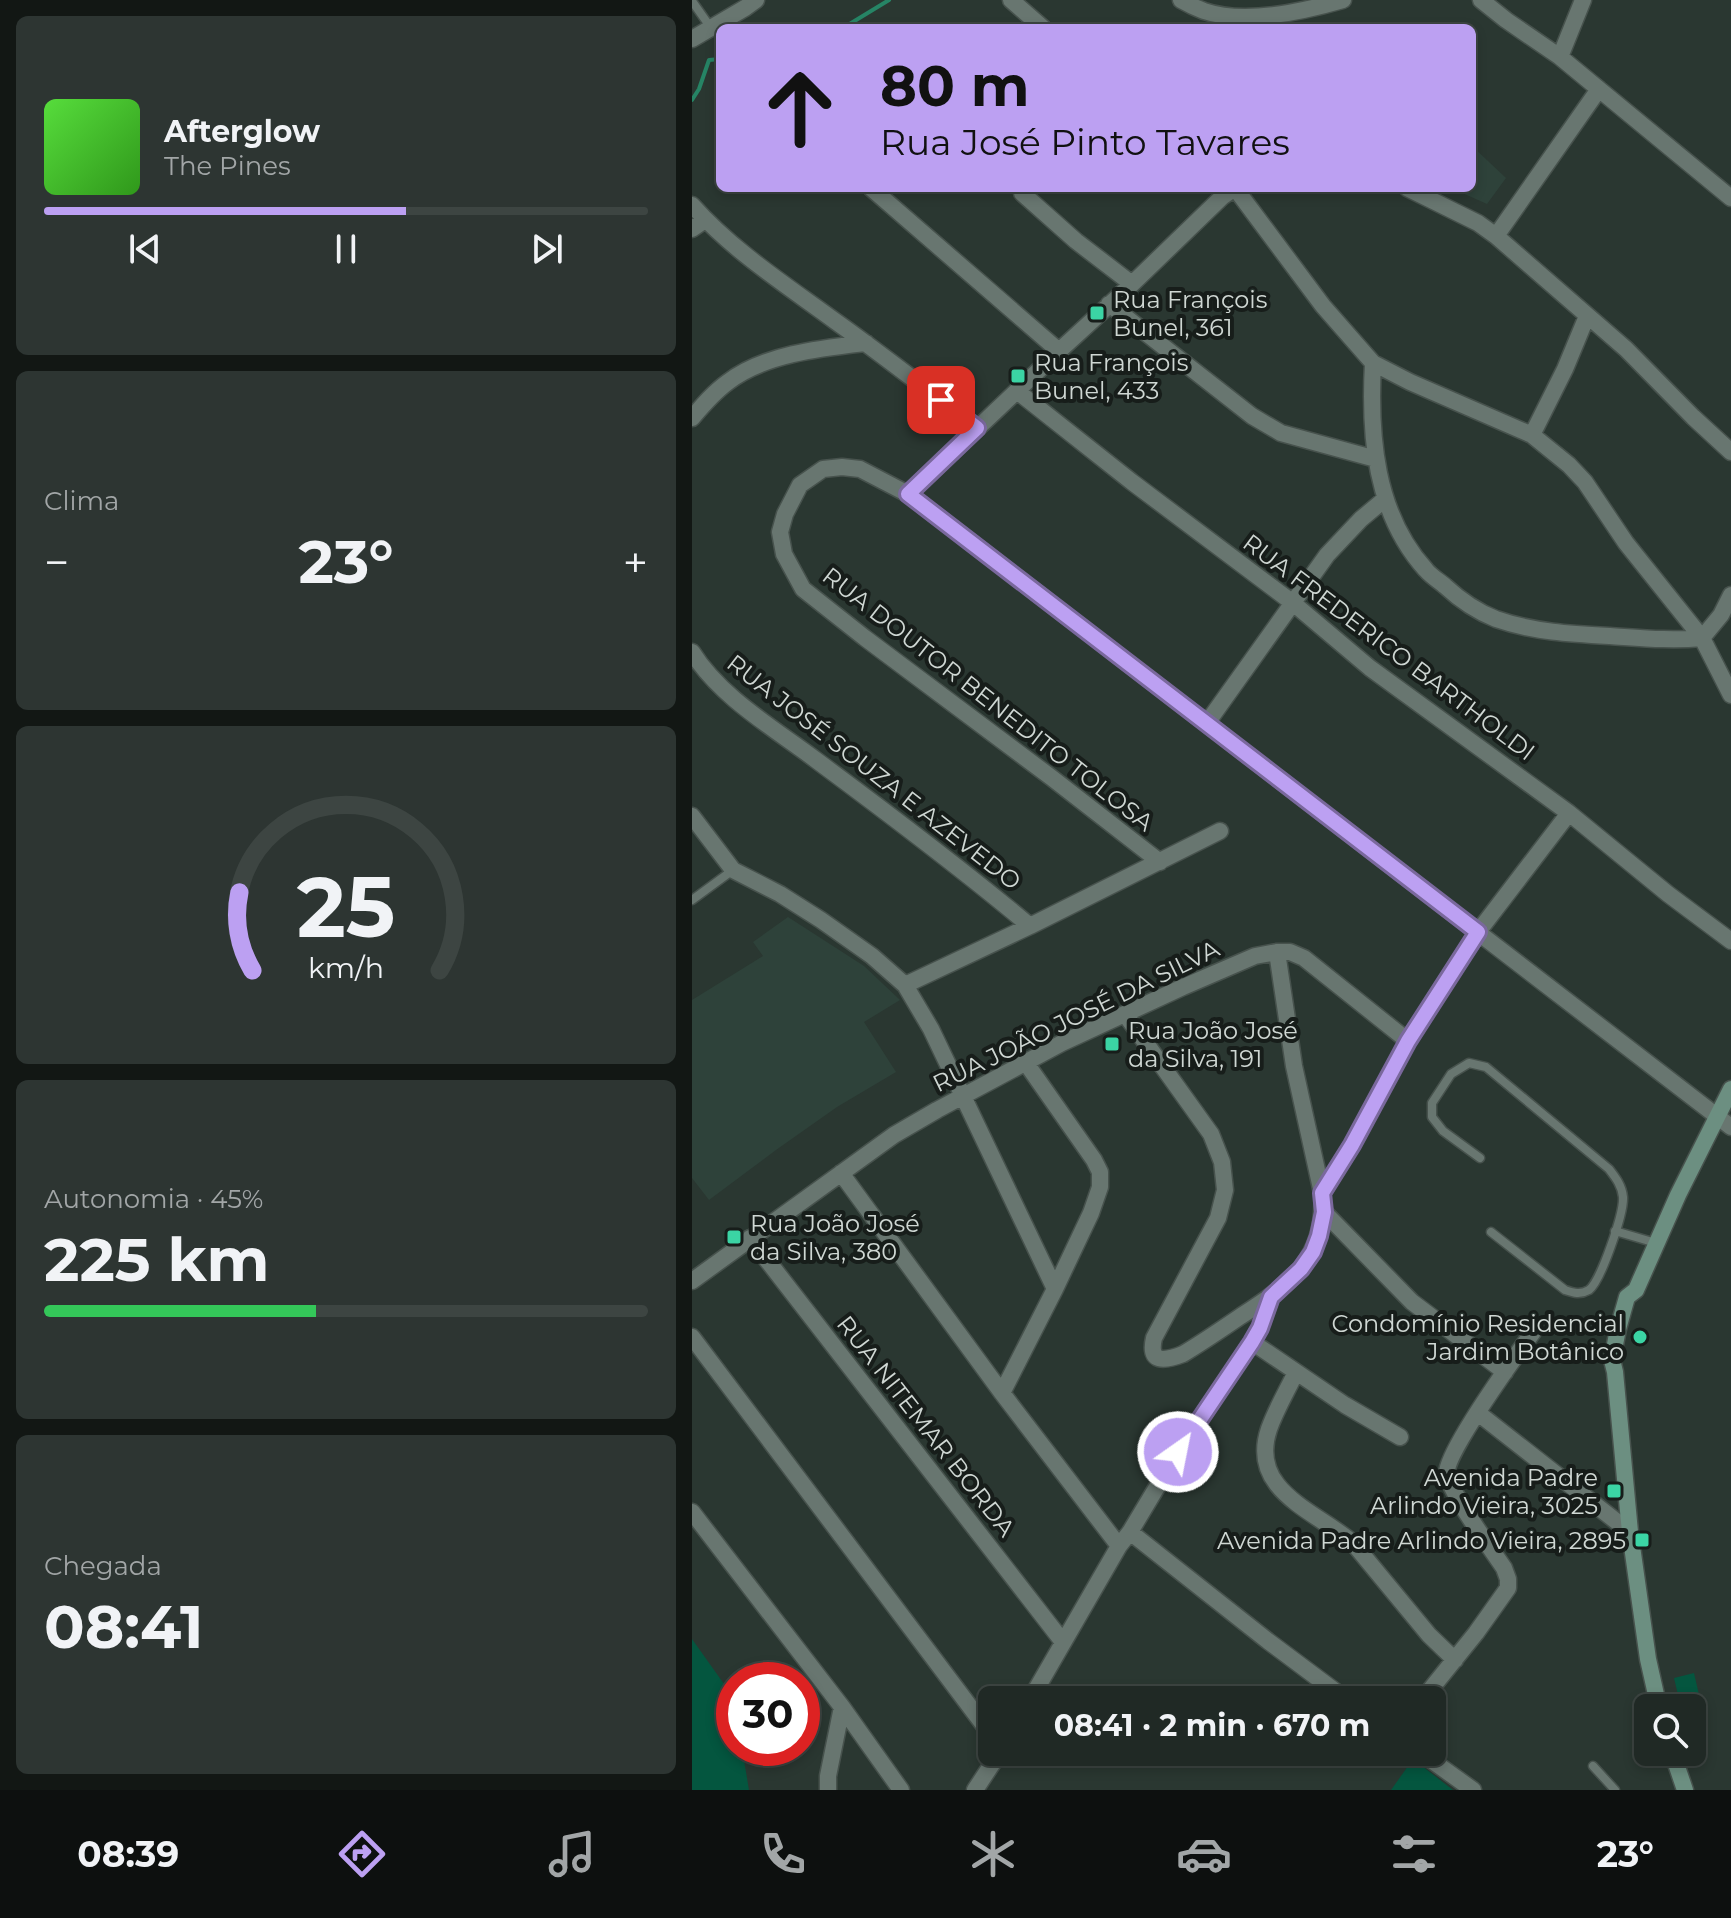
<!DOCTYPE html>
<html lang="pt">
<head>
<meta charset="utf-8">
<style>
	:root { --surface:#202925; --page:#2d3532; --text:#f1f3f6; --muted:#a2a6a7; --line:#3d4542; --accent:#bca0f2 }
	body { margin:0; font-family:Montserrat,sans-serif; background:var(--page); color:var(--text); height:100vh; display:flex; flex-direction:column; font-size:30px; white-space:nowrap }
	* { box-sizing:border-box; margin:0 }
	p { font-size:26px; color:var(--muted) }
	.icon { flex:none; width:44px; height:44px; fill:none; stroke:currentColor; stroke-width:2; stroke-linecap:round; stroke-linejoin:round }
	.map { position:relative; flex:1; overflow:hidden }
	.drawer { display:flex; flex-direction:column; gap:16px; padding:16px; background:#121714; width:692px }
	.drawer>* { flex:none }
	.top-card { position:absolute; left:24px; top:24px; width:760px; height:168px; border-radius:12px; box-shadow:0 4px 12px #0003,0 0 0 2px var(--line); background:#bca0f2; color:#111; overflow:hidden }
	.fabs { position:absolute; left:942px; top:1694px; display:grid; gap:16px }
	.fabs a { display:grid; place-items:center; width:72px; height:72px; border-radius:12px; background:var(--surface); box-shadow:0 4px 12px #0003,0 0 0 2px var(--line); font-size:40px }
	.speed { position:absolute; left:24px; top:1662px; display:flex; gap:16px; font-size:40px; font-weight:700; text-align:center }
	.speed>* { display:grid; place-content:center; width:104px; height:104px; border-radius:50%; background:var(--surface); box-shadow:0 4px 12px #0003,0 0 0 2px var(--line); line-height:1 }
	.speed .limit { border:12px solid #d22; background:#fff; color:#111 }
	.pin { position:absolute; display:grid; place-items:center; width:68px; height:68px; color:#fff; margin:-34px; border-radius:16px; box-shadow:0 4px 12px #0006 }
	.me { position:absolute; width:88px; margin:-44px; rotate:33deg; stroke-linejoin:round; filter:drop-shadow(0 0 6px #0008) }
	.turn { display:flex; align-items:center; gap:28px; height:168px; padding:0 32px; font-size:36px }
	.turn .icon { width:104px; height:104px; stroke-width:2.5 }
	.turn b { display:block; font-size:56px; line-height:68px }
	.big { font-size:60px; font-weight:700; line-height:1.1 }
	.drawer .card { flex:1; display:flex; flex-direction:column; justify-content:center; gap:12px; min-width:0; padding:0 28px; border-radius:12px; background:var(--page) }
	.drawer .dial { align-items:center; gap:0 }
	.dial svg { height:208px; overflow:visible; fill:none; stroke:var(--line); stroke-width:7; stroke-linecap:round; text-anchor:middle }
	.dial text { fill:var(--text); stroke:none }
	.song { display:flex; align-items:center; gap:24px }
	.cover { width:96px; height:96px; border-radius:12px; background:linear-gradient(135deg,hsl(110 70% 55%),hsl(110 70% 35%)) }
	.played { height:8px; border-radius:4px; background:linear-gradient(90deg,var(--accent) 60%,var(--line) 60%) }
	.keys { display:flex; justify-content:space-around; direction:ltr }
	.heat { display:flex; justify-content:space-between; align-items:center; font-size:44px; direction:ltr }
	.charge { height:12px; border-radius:6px; background:linear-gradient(90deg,#34c759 45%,var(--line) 0) }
	.trip { position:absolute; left:286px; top:1686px; width:468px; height:80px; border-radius:12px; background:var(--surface); box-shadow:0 4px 12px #0003,0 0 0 2px var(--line); font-weight:700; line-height:80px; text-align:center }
	.menu { display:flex; height:128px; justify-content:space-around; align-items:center; background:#0d100f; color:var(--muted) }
	.menu .icon { width:56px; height:56px }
	.menu .on { color:var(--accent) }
	.menu b { font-size:36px; color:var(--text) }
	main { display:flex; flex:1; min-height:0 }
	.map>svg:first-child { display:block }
	.built { fill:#2e423a }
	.green { fill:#04563f }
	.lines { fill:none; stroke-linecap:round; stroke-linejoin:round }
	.stream { stroke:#268465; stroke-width:4 }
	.lane-casing { stroke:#47524d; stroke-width:11 }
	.street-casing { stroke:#47524d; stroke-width:19 }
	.secondary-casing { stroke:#47524d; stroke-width:19 }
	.lane { stroke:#687670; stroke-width:8 }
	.street { stroke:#687670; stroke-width:16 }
	.secondary { stroke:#6c8f81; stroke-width:16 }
	.route-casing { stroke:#7a689d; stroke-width:20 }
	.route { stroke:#bca0f2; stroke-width:14 }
	.poi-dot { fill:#3bd4a4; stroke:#171d1a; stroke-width:3 }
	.labels { text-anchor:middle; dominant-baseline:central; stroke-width:8; stroke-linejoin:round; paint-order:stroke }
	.poi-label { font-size:24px; fill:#cfd7d3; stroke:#171d1a; text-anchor:start }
	.street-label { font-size:24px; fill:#cfd7d3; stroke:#171d1a }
</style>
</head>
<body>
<main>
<section class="drawer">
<div class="card">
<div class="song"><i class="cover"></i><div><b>Afterglow</b><p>The Pines</p></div></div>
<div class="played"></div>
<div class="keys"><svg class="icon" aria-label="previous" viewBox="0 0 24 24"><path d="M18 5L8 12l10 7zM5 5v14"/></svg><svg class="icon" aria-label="pause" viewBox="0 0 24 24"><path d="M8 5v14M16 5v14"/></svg><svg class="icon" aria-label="next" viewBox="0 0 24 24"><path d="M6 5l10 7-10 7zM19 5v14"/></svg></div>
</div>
<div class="card"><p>Clima</p>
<div class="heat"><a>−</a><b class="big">23°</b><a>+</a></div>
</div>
<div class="card dial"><svg viewBox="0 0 100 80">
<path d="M14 69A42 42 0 1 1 86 69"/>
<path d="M14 69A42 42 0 0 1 9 39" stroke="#bca0f2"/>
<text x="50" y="56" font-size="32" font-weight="700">25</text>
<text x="50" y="72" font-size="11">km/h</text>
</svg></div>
<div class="card"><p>Autonomia · 45%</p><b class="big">225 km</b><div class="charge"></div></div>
<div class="card"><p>Chegada</p><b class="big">08:41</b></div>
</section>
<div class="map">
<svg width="1039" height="1790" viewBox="0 0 1039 1790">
	<rect width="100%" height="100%" fill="#2a3731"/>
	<path class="built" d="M780 146 814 178 795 204 759 188H780Z
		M96 917 172 966 208 1000 172 1022 204 1072 145 1107 84 1150 17 1200 0 1178V1000L71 956 61 942Z"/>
	<path class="green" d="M0 1639 42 1698V1748H50L57 1790H0Z
		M1002 1673 1011 1712 1000 1715V1708H989L982 1678Z
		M721 1759 761 1790H699Z"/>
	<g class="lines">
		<path class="stream" d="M151 28 197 0
			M0 100 7 89 17 60 28 59"/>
		<g class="lane-casing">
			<path id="lane" d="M0 1 19 28
				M0 900 41 870
				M788 1158 751 1131 740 1117V1103L759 1074 777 1063 794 1067 917 1169C924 1178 930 1186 931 1197 932 1213 909 1281 897 1290 888 1295 882 1293 873 1290L799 1232
				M923 1231 964 1243
				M901 1766 923 1790"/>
		</g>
		<g class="street-casing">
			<path id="street" d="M319 0 351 28
				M489 0C496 4 504 8 512 11 553 25 610 12 651 0
				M789 0 814 20 868 57 1039 198
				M0 39 53 8 64 0
				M868 57 891 0
				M179 188 367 351
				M543 188 631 306 681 363 718 382 840 435 877 465 893 482 934 543 1010 638 1039 695
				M715 188 786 223 804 236 934 349 1001 417 1039 452
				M330 193 384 241 440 284
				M0 205C41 251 94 285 143 321 191 355 238 392 285 428
				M0 229 13 220
				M804 236 907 89
				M417 304 560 416 589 433 684 459
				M681 363C677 435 683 514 734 570 739 576 747 581 753 586 767 599 786 612 804 619 841 632 880 634 918 636 949 638 979 641 1010 638L1029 615 1039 595
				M325 391 440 482 601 603 678 668 877 813 976 894 1039 941
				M0 418C11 405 22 392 36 382 72 354 130 348 174 343
				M840 435 873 369 895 316
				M216 494 367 351 440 284 530 197 543 188
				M0 652C28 697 83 729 124 760 197 814 269 868 338 926
				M515 723 635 555 669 519 693 499
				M0 816 41 870 88 894 129 920 180 956 213 985 239 1029 363 1289
				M468 862 360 778 173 638 111 589 92 554 88 532 93 514 108 485 131 469 150 467 168 469 216 494 1039 1127
				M213 985 338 926 528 831
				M433 1014 519 1134 530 1162 533 1190 526 1218 462 1338C456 1364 473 1361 491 1354 511 1342 530 1329 549 1316 599 1284 635 1257 630 1193L602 1066 585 952
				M149 1173 310 1393 427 1546
				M630 1193 660 1145 716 1041 786 932 877 813
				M632 1212 720 1302 813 1372
				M58 1238 371 1642
				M0 1281 202 1135 245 1110 370 1043 491 987 563 956 585 952H598L612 958 716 1041
				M0 1337 300 1736
				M560 1342 653 1405 708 1437
				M604 1372C595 1391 584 1409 577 1429 556 1491 624 1511 661 1543L737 1635 763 1660
				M310 1393 363 1289 399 1213 408 1187V1172L402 1160 334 1063
				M786 1413 938 1532
				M0 1512 150 1707 209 1790
				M438 1532 576 1641 655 1700
				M338 1700 427 1546 438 1532 486 1452 560 1342 568 1328 579 1297
				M730 1700 784 1633 816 1588V1579L812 1568C800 1550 757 1492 755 1473 753 1453 825 1354 841 1332
				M728 1752 781 1790
				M136 1790V1776L150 1707
				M283 1790 308 1752"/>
		</g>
		<g class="secondary-casing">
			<path id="secondary" d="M967 1708 956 1659 938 1532 923 1372 920 1360 926 1329 935 1297 944 1290 986 1195 1039 1089
				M980 1752 993 1790"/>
		</g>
		<use href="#lane" class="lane"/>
		<use href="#street" class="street"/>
		<use href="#secondary" class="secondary"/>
	</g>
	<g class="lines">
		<g class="route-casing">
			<path id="route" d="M249 400 285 428 216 494 786 932 716 1041 660 1145 630 1193 632 1212 627 1236 621 1252 609 1269 579 1297 568 1328 560 1342 486 1452"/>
		</g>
		<use href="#route" class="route"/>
	</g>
	<g class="poi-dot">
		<rect x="397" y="305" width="16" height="16" rx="4"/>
		<rect x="318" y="368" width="16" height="16" rx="4"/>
		<rect x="412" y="1036" width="16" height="16" rx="4"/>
		<rect x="34" y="1229" width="16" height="16" rx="4"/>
		<circle cx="948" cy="1337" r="8"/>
		<rect x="914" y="1483" width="16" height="16" rx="4"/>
		<rect x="942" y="1532" width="16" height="16" rx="4"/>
	</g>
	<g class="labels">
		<g class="poi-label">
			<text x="421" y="299">Rua François<tspan x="421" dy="28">Bunel, 361</tspan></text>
			<text x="342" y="362">Rua François<tspan x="342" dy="28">Bunel, 433</tspan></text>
			<text x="436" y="1030">Rua João José<tspan x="436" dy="28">da Silva, 191</tspan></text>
			<text x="58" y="1223">Rua João José<tspan x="58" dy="28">da Silva, 380</tspan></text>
			<text x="932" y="1323" text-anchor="end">Condomínio Residencial<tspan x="932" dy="28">Jardim Botânico</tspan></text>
			<text x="906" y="1477" text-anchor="end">Avenida Padre<tspan x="906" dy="28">Arlindo Vieira, 3025</tspan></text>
			<text x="934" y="1540" text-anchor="end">Avenida Padre Arlindo Vieira, 2895</text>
		</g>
		<g class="street-label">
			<text transform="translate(697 647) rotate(37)">RUA FREDERICO BARTHOLDI</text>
			<text transform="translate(296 699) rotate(38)">RUA DOUTOR BENEDITO TOLOSA</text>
			<text transform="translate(182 772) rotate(38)">RUA JOSÉ SOUZA E AZEVEDO</text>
			<text transform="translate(384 1016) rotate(-26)">RUA JOÃO JOSÉ DA SILVA</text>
			<text transform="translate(234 1426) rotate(52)">RUA NITEMAR BORDA</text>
		</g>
	</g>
</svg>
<div class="fabs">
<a><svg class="icon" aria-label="search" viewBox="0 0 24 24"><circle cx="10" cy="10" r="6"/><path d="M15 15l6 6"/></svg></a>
</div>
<div class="speed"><div class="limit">30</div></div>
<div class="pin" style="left:249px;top:400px;background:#d93025"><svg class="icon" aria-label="arrive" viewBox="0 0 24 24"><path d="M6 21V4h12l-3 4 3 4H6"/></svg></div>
<svg class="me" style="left:486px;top:1452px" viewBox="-20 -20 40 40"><circle r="17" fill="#bca0f2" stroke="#fff" stroke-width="3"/><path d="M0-11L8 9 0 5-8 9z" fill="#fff"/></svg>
<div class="trip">08:41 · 2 min · 670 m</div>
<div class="top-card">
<div class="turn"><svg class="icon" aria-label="ahead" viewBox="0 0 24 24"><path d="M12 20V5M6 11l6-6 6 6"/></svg><div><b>80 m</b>Rua José Pinto Tavares</div></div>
</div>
</div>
</main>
<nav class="menu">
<b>08:39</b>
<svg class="icon on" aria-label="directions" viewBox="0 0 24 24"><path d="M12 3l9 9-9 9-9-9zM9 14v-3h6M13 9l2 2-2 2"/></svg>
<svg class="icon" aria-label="music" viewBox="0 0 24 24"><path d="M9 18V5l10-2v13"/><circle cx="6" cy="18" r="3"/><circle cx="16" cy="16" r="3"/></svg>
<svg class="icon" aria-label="phone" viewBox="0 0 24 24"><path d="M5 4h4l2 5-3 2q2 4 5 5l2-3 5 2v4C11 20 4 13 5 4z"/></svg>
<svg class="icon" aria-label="climate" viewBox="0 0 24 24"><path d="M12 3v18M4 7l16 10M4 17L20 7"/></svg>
<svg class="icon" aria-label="car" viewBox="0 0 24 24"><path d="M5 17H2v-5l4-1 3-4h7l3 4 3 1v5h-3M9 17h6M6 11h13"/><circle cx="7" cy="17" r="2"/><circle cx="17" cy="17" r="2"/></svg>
<svg class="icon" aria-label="filters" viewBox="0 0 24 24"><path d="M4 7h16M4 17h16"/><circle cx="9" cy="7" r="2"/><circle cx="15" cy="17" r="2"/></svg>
<b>23°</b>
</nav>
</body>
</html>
